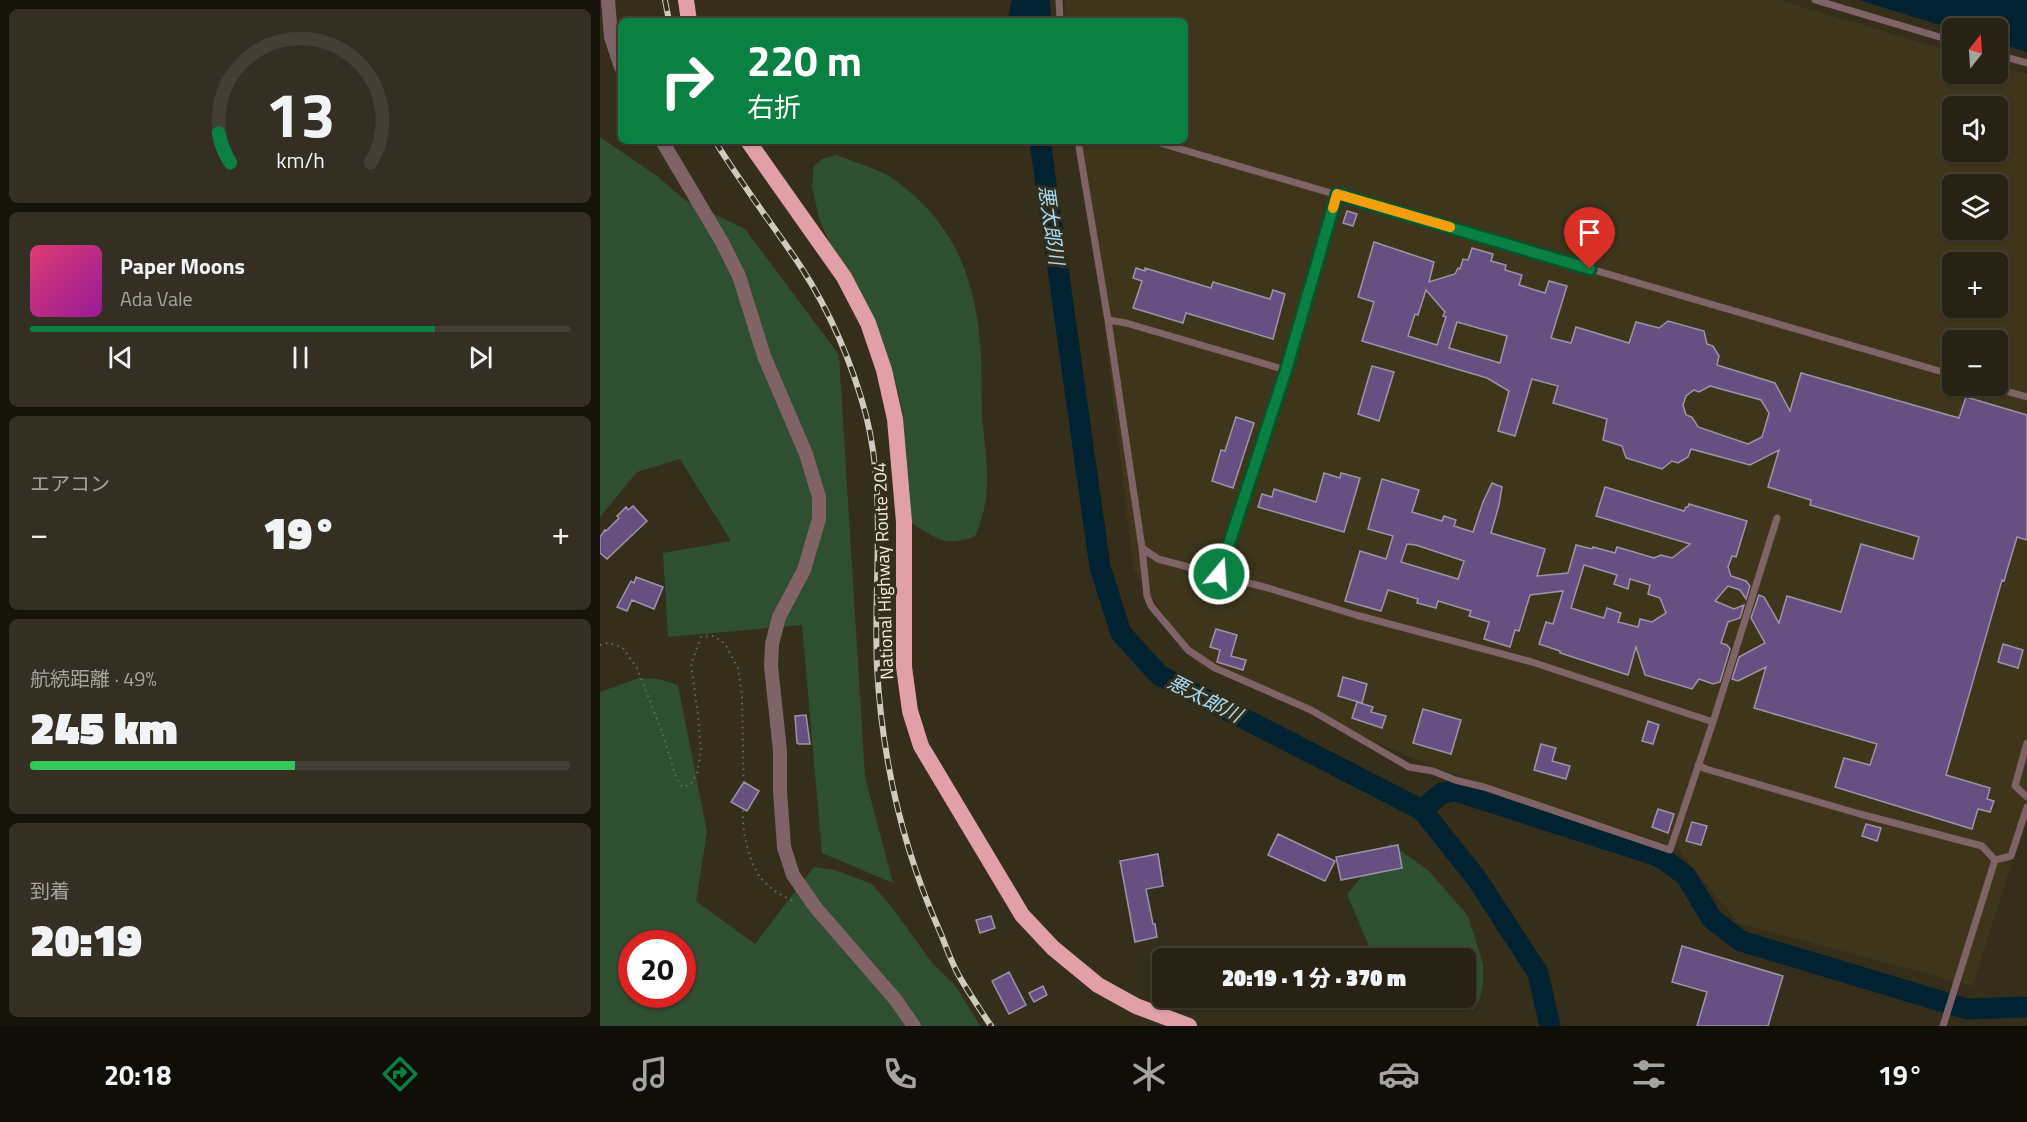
<!DOCTYPE html>
<html lang="ja">
<head>
<meta charset="utf-8">
<style>
	:root { --surface:#282214; --page:#342f22; --text:#f1f3f6; --muted:#a5a4a0; --line:#443f34; --accent:#0b8043 }
	body { margin:0; font-family:"Titillium Web","Noto Sans JP",sans-serif; background:var(--page); color:var(--text); height:100vh; display:flex; flex-direction:column; font-size:22px; white-space:nowrap }
	* { box-sizing:border-box; margin:0 }
	p { font-size:20px; color:var(--muted) }
	.icon { flex:none; width:33px; height:33px; fill:none; stroke:currentColor; stroke-width:2; stroke-linecap:round; stroke-linejoin:round }
	.map { position:relative; flex:1; overflow:hidden }
	.sheet { display:flex; flex-direction:column; gap:9px; padding:9px; background:#16130b; width:600px }
	.sheet>* { flex:none }
	.guide { position:absolute; left:18px; top:18px; width:570px; height:126px; border-radius:9px; box-shadow:0 2px 4px #0004,0 0 0 2px var(--line); background:#0b8043; color:#fff; overflow:hidden }
	.needle { width:39px; rotate:17deg }
	.buttons { position:absolute; left:1342px; top:18px; display:grid; gap:12px }
	.buttons a { display:grid; place-items:center; width:66px; height:66px; border-radius:9px; background:var(--surface); box-shadow:0 2px 4px #0004,0 0 0 2px var(--line); font-size:30px }
	.speed { position:absolute; left:18px; top:930px; display:flex; gap:12px; font-size:30px; font-weight:700; text-align:center }
	.speed>* { display:grid; place-content:center; width:78px; height:78px; border-radius:50%; background:var(--surface); box-shadow:0 2px 4px #0004,0 0 0 2px var(--line); line-height:1 }
	.speed .limit { border:9px solid #d22; background:#fff; color:#111 }
	.pin { position:absolute; display:grid; place-items:center; width:51px; height:51px; color:#fff; margin:-62px -26px; border-radius:50% 50% 50% 0; rotate:-45deg; box-shadow:0 0 6px #0007 }
	.pin .icon { rotate:45deg }
	.me { position:absolute; width:66px; margin:-33px; rotate:18deg; stroke-linejoin:round; filter:drop-shadow(0 0 4px #0008) }
	.turn { display:flex; align-items:center; gap:21px; height:126px; padding:0 30px; font-size:27px }
	.turn .icon { width:78px; height:78px; stroke-width:2.5 }
	.turn b { display:block; font-size:42px; line-height:51px }
	.big { font-size:45px; font-weight:800; line-height:1.1 }
	.sheet .card { flex:1; display:flex; flex-direction:column; justify-content:center; gap:9px; min-width:0; padding:0 21px; border-radius:9px; background:var(--page) }
	.sheet .dial { align-items:center; gap:0 }
	.dial svg { height:156px; overflow:visible; fill:none; stroke:var(--line); stroke-width:7; stroke-linecap:round; text-anchor:middle }
	.dial text { fill:var(--text); stroke:none }
	.song { display:flex; align-items:center; gap:18px }
	.cover { width:72px; height:72px; border-radius:9px; background:linear-gradient(135deg,hsl(340 70% 55%),hsl(300 70% 35%)) }
	.played { height:6px; border-radius:3px; background:linear-gradient(90deg,var(--accent) 75%,var(--line) 75%) }
	.keys { display:flex; justify-content:space-around; direction:ltr }
	.heat { display:flex; justify-content:space-between; align-items:center; font-size:33px; direction:ltr }
	.charge { height:9px; border-radius:4px; background:linear-gradient(90deg,#34c759 49%,var(--line) 0) }
	.trip { position:absolute; left:552px; top:948px; width:324px; height:60px; border-radius:9px; background:var(--surface); box-shadow:0 2px 4px #0004,0 0 0 2px var(--line); font-weight:800; line-height:60px; text-align:center }
	.dock { display:flex; height:96px; justify-content:space-around; align-items:center; background:#100e08; color:var(--muted) }
	.dock .icon { width:42px; height:42px }
	.dock .selected { color:var(--accent) }
	.dock b { font-size:27px; color:var(--text) }
	main { display:flex; flex:1; min-height:0 }
	.map>svg:first-child { display:block }
	.built { fill:#3e351b; fill-rule:evenodd }
	.green { fill:#2e5031; fill-rule:evenodd }
	.water { fill:#002231 }
	.lines { fill:none; stroke-linecap:round; stroke-linejoin:round }
	.river { stroke:#002231; stroke-width:21 }
	.building { fill:#684f82; stroke:#9d94a9; stroke-width:1.5; fill-rule:evenodd }
	.path { stroke:#6e6857; stroke-width:2; stroke-dasharray:1.5 4.5; stroke-linecap:butt }
	.service { stroke:#806366; stroke-width:7 }
	.minor { stroke:#806366; stroke-width:14 }
	.trunk { stroke:#e1a0a8; stroke-width:16 }
	.rail-casing { stroke:#d0cbbe; stroke-width:6 }
	.rail { stroke:#352e1b; stroke-width:4; stroke-dasharray:11; stroke-linecap:butt }
	.route-casing { stroke:#07532c; stroke-width:15 }
	.route { stroke:#0b8043; stroke-width:10 }
	.slow { stroke:#f59e0b; stroke-width:10 }
	.labels { text-anchor:middle; dominant-baseline:central; stroke-width:6; stroke-linejoin:round; paint-order:stroke }
	.street-label { font-size:18px; fill:#f3eee3; stroke:#352e1b }
	.water-label { font-size:20px; font-style:italic; fill:#a3daf6; stroke:#352e1b }
</style>
</head>
<body>
<main>
<section class="sheet">
<div class="card dial"><svg viewBox="0 0 100 80">
<path d="M14 69A42 42 0 1 1 86 69"/>
<path d="M14 69A42 42 0 0 1 8 54" stroke="#0b8043"/>
<text x="50" y="56" font-size="32" font-weight="700">13</text>
<text x="50" y="72" font-size="11">km/h</text>
</svg></div>
<div class="card">
<div class="song"><i class="cover"></i><div><b>Paper Moons</b><p>Ada Vale</p></div></div>
<div class="played"></div>
<div class="keys"><svg class="icon" aria-label="previous" viewBox="0 0 24 24"><path d="M18 5L8 12l10 7zM5 5v14"/></svg><svg class="icon" aria-label="pause" viewBox="0 0 24 24"><path d="M8 5v14M16 5v14"/></svg><svg class="icon" aria-label="next" viewBox="0 0 24 24"><path d="M6 5l10 7-10 7zM19 5v14"/></svg></div>
</div>
<div class="card"><p>エアコン</p>
<div class="heat"><a>−</a><b class="big">19°</b><a>+</a></div>
</div>
<div class="card"><p>航続距離 · 49%</p><b class="big">245 km</b><div class="charge"></div></div>
<div class="card"><p>到着</p><b class="big">20:19</b></div>
</section>
<div class="map">
<svg width="1427" height="1026" viewBox="0 0 1427 1026">
	<rect width="100%" height="100%" fill="#352e1b"/>
	<path class="built" d="M466 0H1179L1353 52V74H1398V66L1427 74V813L1373 986 1138 923 1076 847 831 766 597 664 534 570 481 141H585V21H466L464 6ZM1353 106H1398V152H1353ZM1353 184H1398V230H1353ZM1353 262H1398V308H1353ZM1353 340H1398V386H1353Z"/>
	<path class="green" d="M0 137 57 176 85 200 145 229 239 355 265 777 293 883 222 853 202 625 68 637 63 553 131 541 80 459 37 472 0 517Z
		M237 155C253 162 282 170 295 180 357 225 377 283 381 357 382 377 381 396 382 416 386 460 394 494 375 536 344 548 337 538 311 523L303 446V415L294 376 249 290 219 218 212 186 214 166 222 159Z
		M39 678 58 679 78 685 107 832 96 901 155 944 214 867 235 870 272 884 291 906 333 964 357 988 380 1026H0V692ZM32 944H82V994H32Z
		M790 843 829 871 868 916 883 964V982L880 998 873 1010 869 1008 858 998H866V958H774L747 894Z"/>
	<path class="water" d="M412 0H450L451 21H407Z
		M1259 0H1427V52L1398 43V28L1353 29Z"/>
	<g class="lines">
		<path class="river" d="M440 141 500 567 521 633 559 675 822 810 877 879 938 973 950 1026
			M822 810 842 793 856 791 1055 855 1065 860 1086 876 1112 919 1141 941 1367 1009 1427 1007"/>
	</g>
	<path class="building" d="M747 211 757 214 753 226 743 223Z
		M774 242 834 262 829 282 855 274 858 268 860 269 863 259 868 260 872 248 893 254 891 261 906 265 905 270 922 275 919 285 945 293 949 281 967 286 951 338 971 343 976 327 1029 343 1036 322 1059 328 1068 321 1104 331 1107 344 1113 346 1119 356 1117 365 1175 383 1190 411 1201 373 1359 418 1366 397 1427 415V540L1417 537 1404 581 1402 580 1346 775 1390 788 1387 799 1394 801 1390 812 1378 809 1372 829 1235 787 1244 758 1270 765 1277 744 1154 708 1166 667 1138 681 1132 679 1139 657 1165 643 1151 618 1159 595 1164 597 1179 623 1187 596 1241 612 1261 544 1313 559 1319 537 1210 505 1211 500 1168 487 1179 450 1150 465 1091 449 1088 457 1078 463 1072 461 1062 469 1026 458 1022 446 1003 440 1007 419 953 403 958 386 932 379 915 436 898 431 909 391 887 378 762 341 774 302 758 297ZM826 290 845 312 843 316 846 317 837 345 808 336 815 314 818 315ZM857 322 907 336 900 363 849 348ZM1110 386 1161 400 1169 413 1162 437 1148 444 1098 427 1092 417 1086 415 1083 405 1086 396 1094 390 1099 392Z
		M536 268 545 271V268L611 288 613 282 670 299 673 290 685 294 673 339 586 313 583 323 533 308 542 281 533 278Z
		M772 366 794 372 779 421 758 414Z
		M636 417 654 423 633 488 612 481 621 450 625 451Z
		M724 473 740 478 741 473 760 478 744 532 658 507 662 494 672 497 674 489 716 502Z
		M782 479 819 490 812 512 842 521 844 516 856 520 854 526 873 532 883 502 892 483 902 487 899 505 891 533 945 549 937 576 968 573 976 545 992 549 993 547 1015 553 1017 547 1054 558 1061 555 1072 558 1090 544 996 516 1005 487 1084 511 1086 507H1088L1089 504 1147 521 1136 557 1132 556 1128 567 1131 576 1146 581 1150 586 1146 599 1140 590 1128 586 1115 601 1134 609 1144 605 1140 618 1128 622 1121 643 1127 645 1130 649 1120 682 1113 684 1099 679 1092 689 1045 675 1036 647 1028 675 960 653V651L939 644 946 622 953 624 963 591 930 595 919 631 915 630 910 647 884 639 889 622 869 616 871 611 838 601 836 608 817 603 818 599 788 590 781 611 745 601 760 551 786 559 793 536 768 529ZM807 544 816 545 864 561 858 579 801 562ZM984 565 1017 575 1014 584 1028 589 1030 579 1050 585 1048 594 1060 598 1066 613 1052 622 1040 619 1038 627 1018 622 1021 613 1007 608 1004 618 971 608Z
		M33 506 47 521 7 559 0 553V537L5 530 6 531 19 518 17 516 26 507 28 510Z
		M36 577 63 587 54 609 32 600 27 611 17 607 31 581 34 583Z
		M616 629 637 635 631 656 646 660 643 670 617 662 620 650 610 647Z
		M1403 644 1423 650 1418 668 1398 662Z
		M743 677 767 684 762 703 738 696Z
		M757 702 773 707 771 712 786 716 782 728 752 718Z
		M823 709 861 720 851 754 813 743Z
		M206 715 210 744H199L197 743 195 716Z
		M1048 721 1059 725 1053 744 1042 741Z
		M941 744 956 748 952 761 970 766 966 779 934 770Z
		M144 782 159 791 147 811 131 802Z
		M1058 809 1074 814 1068 833 1052 827Z
		M1092 822 1107 826 1101 845 1086 841Z
		M1266 824 1281 828 1277 841 1262 836Z
		M678 834 735 861 725 881 668 855Z
		M798 845 802 868 741 880 736 857Z
		M558 854 563 886 546 889 553 924H555L557 937 535 942 520 861Z
		M391 916 395 928 380 933 376 920Z
		M1082 946 1183 976 1168 1026H1097L1107 992 1072 982Z
		M409 972 426 1005 409 1014 392 981Z
		M443 986 447 995 434 1002 429 993Z"/>
	<g class="lines">
		<path class="path" d="M0 645 8 643 22 647 37 668 62 732 76 777 82 787 90 785 97 773 101 751 98 716 91 664 101 637 114 636 125 644 138 668 142 695 144 807C139 823 150 866 161 878 170 889 183 897 196 902"/>
		<path class="service" d="M459 0 460 21
			M1215 0 1353 41
			M1398 55 1427 63
			M478 141 508 320 542 548 547 596 551 606 588 650 615 668 711 710 809 767 833 771 855 780 884 787 1070 850 1113 722 1177 518
			M553 141 1353 375
			M508 320 526 323 686 370
			M1387 386 1427 397
			M542 548 558 559 668 588 756 615 932 662 1113 722
			M619 574 686 370 737 194
			M1427 743 1415 786 1427 797
			M1098 765 1106 769 1260 814 1382 846 1395 860
			M1395 860 1411 856 1427 807
			M1343 1026 1395 860"/>
		<path class="minor" d="M8 0 11 37 21 67
			M62 141 122 242 139 276 164 356 206 454 219 497V519L204 570 179 617 172 644 171 666 180 751V791L184 847 193 875 216 908 295 999 314 1026"/>
		<path class="trunk" d="M86 0 89 21
			M148 141 244 277 268 323 284 370 295 419 304 522V667L310 711 321 746 422 915 453 948 498 985 536 1006 589 1026"/>
		<g class="rail-casing">
			<path id="rail" d="M65 0 69 21
				M115 141C142 185 173 225 201 267 230 312 252 363 266 415 287 497 273 584 277 667 282 760 303 850 341 934 346 947 351 961 358 974 368 992 380 1009 391 1026"/>
		</g>
		<use href="#rail" class="rail"/>
	</g>
	<g class="lines">
		<g class="route-casing">
			<path id="route" d="M619 574 686 370 737 194 990 269"/>
		</g>
		<use href="#route" class="route"/>
		<path class="slow" d="M733 208 737 194 850 227"/>
	</g>
	<g class="labels">
		<g class="street-label">
			<text transform="translate(283 571) rotate(-92)">National Highway Route 204</text>
		</g>
		<g class="water-label">
			<text transform="translate(452 225) rotate(82)">悪太郎川</text>
			<text transform="translate(605 698) rotate(27)">悪太郎川</text>
		</g>
	</g>
</svg>
<div class="buttons">
<a><svg class="needle" viewBox="-14 -14 28 28"><path d="M0-13l5 13h-10z" fill="#e53935"/><path d="M0 13l5-13h-10z" fill="#a5a4a0"/></svg></a>
<a><svg class="icon" aria-label="sound" viewBox="0 0 24 24"><path d="M4 9h4l5-4v14l-5-4H4zM17 9q2 3 0 6"/></svg></a>
<a><svg class="icon" aria-label="layers" viewBox="0 0 24 24"><path d="M12 4l9 5-9 5-9-5zM3 14l9 5 9-5"/></svg></a>
<a>+</a>
<a>−</a>
</div>
<div class="speed"><div class="limit">20</div></div>
<div class="pin" style="left:990px;top:269px;background:#d93025"><svg class="icon" aria-label="arrive" viewBox="0 0 24 24"><path d="M6 21V4h12l-3 4 3 4H6"/></svg></div>
<svg class="me" style="left:619px;top:574px" viewBox="-20 -20 40 40"><circle r="17" fill="#0b8043" stroke="#fff" stroke-width="3"/><path d="M0-11L8 9 0 5-8 9z" fill="#fff"/></svg>
<div class="trip">20:19 · 1 分 · 370 m</div>
<div class="guide">
<div class="turn"><svg class="icon" aria-label="right" viewBox="0 0 24 24"><path d="M7 20v-9h11M14 6l5 5-5 5"/></svg><div><b>220 m</b>右折</div></div>
</div>
</div>
</main>
<nav class="dock">
<b>20:18</b>
<svg class="icon selected" aria-label="directions" viewBox="0 0 24 24"><path d="M12 3l9 9-9 9-9-9zM9 14v-3h6M13 9l2 2-2 2"/></svg>
<svg class="icon" aria-label="music" viewBox="0 0 24 24"><path d="M9 18V5l10-2v13"/><circle cx="6" cy="18" r="3"/><circle cx="16" cy="16" r="3"/></svg>
<svg class="icon" aria-label="phone" viewBox="0 0 24 24"><path d="M5 4h4l2 5-3 2q2 4 5 5l2-3 5 2v4C11 20 4 13 5 4z"/></svg>
<svg class="icon" aria-label="climate" viewBox="0 0 24 24"><path d="M12 3v18M4 7l16 10M4 17L20 7"/></svg>
<svg class="icon" aria-label="car" viewBox="0 0 24 24"><path d="M5 17H2v-5l4-1 3-4h7l3 4 3 1v5h-3M9 17h6M6 11h13"/><circle cx="7" cy="17" r="2"/><circle cx="17" cy="17" r="2"/></svg>
<svg class="icon" aria-label="filters" viewBox="0 0 24 24"><path d="M4 7h16M4 17h16"/><circle cx="9" cy="7" r="2"/><circle cx="15" cy="17" r="2"/></svg>
<b>19°</b>
</nav>
</body>
</html>
